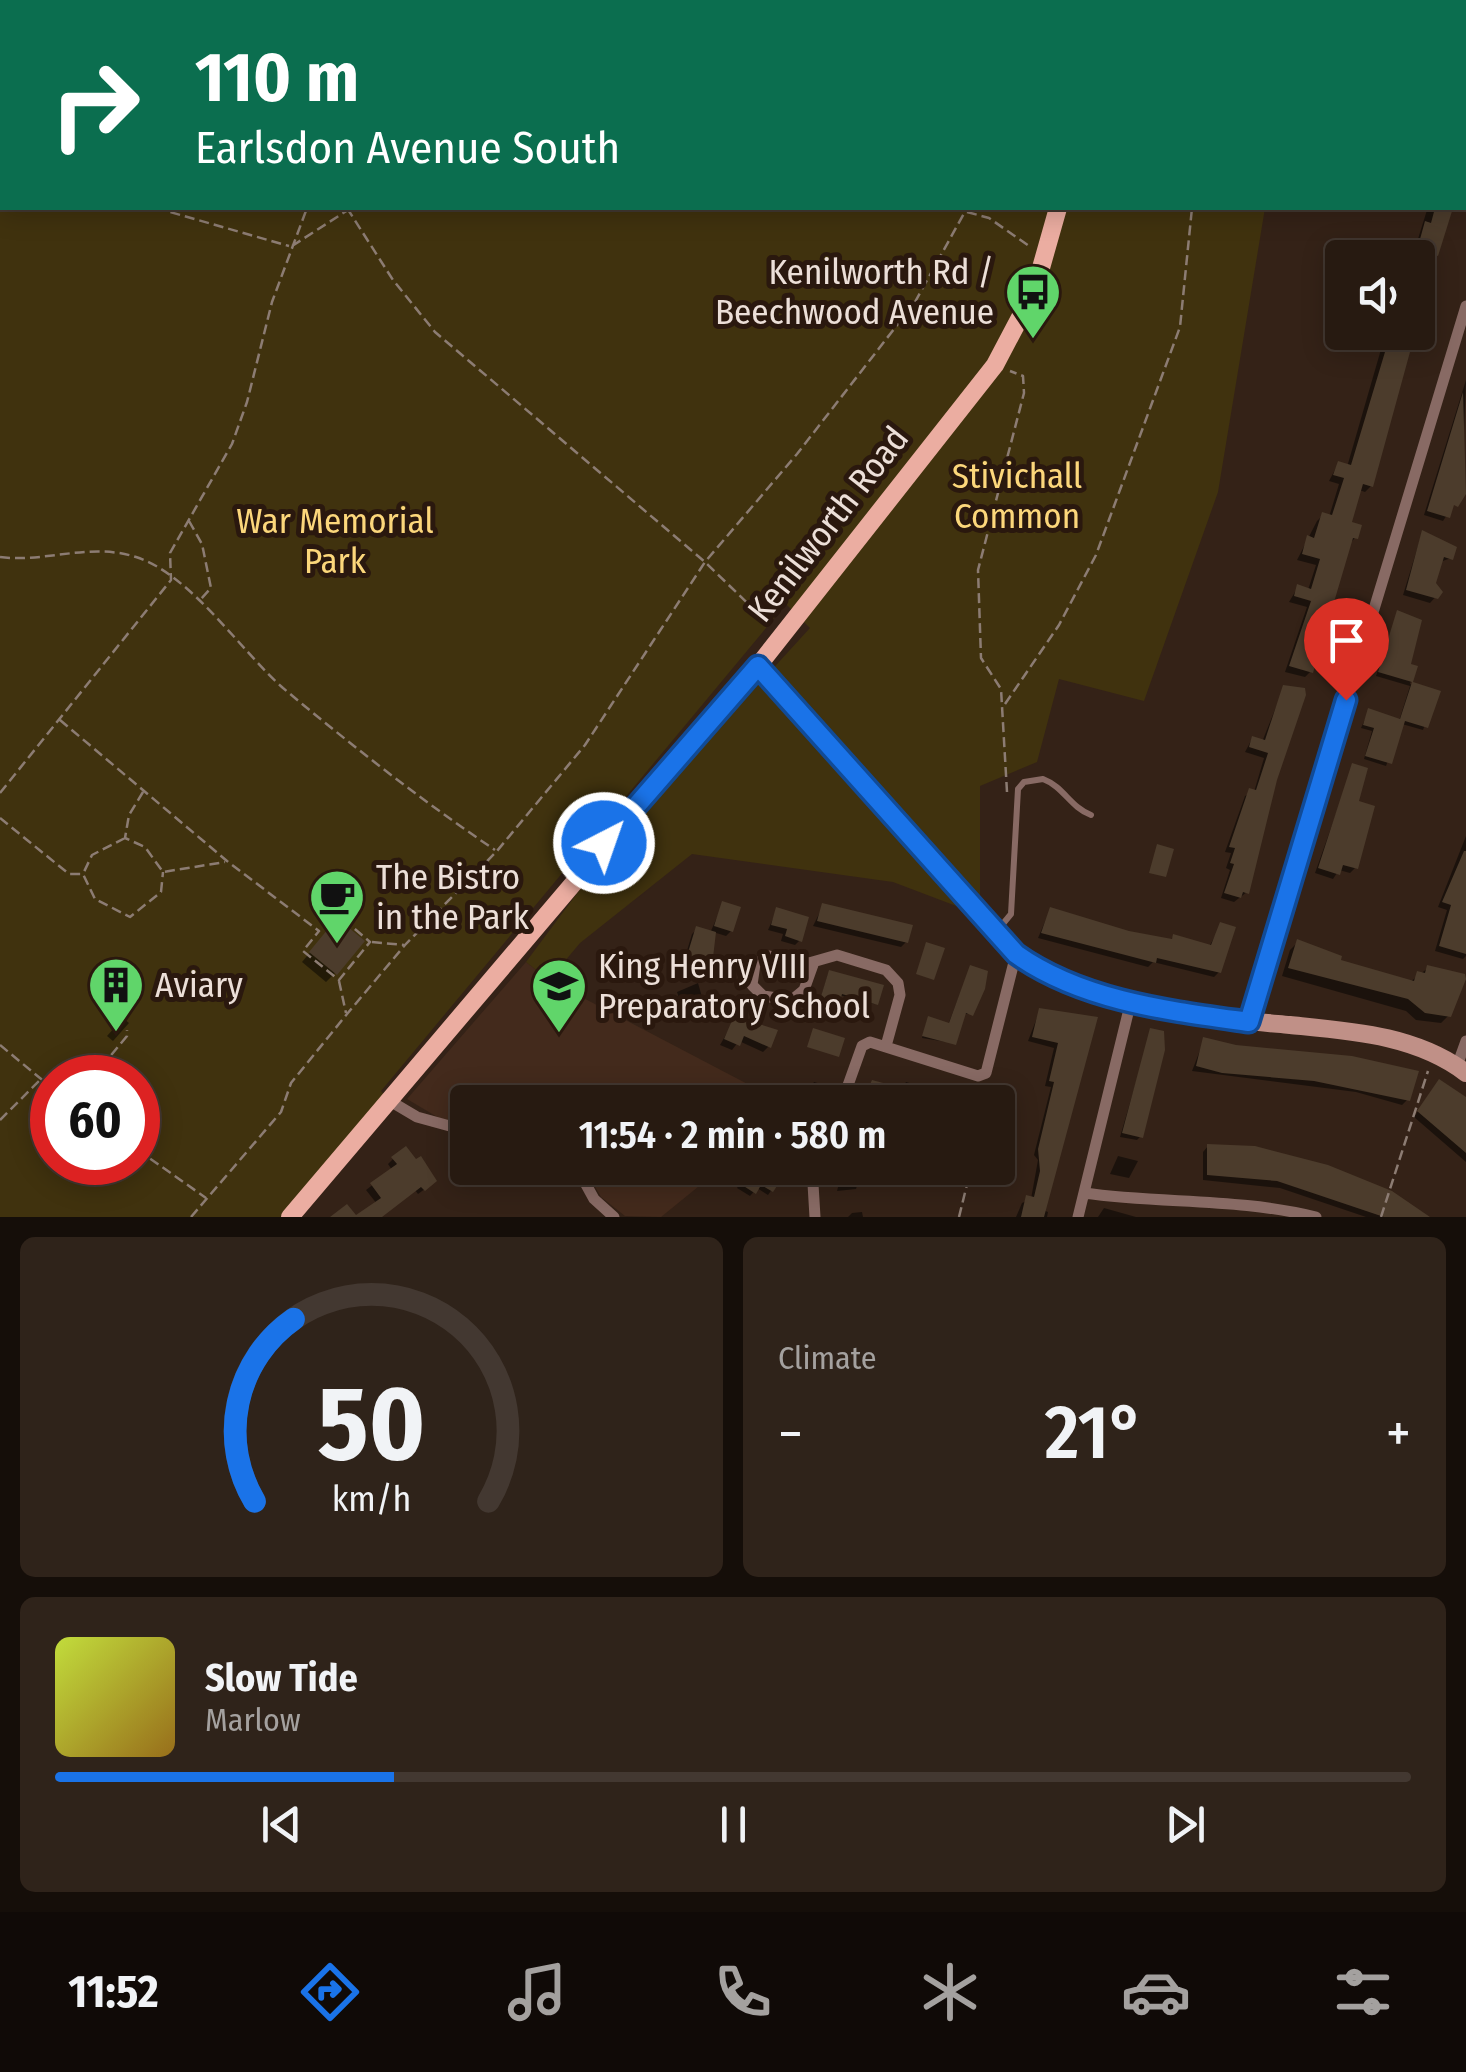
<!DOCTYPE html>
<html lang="en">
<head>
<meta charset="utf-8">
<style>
	:root { --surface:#271a11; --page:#2f231a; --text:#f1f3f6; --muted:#a4a19f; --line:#433831; --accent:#1a73e8 }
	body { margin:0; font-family:"Fira Sans Condensed",sans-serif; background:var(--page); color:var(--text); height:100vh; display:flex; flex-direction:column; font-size:38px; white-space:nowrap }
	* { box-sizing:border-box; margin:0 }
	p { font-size:32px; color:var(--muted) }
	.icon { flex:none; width:55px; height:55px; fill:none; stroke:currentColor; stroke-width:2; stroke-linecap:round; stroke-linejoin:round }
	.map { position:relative; height:1217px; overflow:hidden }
	.sheet { display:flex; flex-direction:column; gap:20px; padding:20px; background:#150e09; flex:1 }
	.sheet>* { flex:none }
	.top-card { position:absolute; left:0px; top:0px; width:1468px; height:210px; box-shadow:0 5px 25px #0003,0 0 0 2px var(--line); background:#0b6e4f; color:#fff; overflow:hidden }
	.tools { position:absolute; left:1325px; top:240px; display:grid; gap:20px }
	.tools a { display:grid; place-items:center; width:110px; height:110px; border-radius:10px; background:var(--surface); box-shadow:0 5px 25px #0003,0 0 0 2px var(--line); font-size:50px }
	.speed { position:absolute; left:30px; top:1055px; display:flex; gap:20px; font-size:50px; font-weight:700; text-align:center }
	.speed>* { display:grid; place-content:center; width:130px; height:130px; border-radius:50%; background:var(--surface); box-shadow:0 5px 25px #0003,0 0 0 2px var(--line); line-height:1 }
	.speed .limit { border:15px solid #d22; background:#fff; color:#111 }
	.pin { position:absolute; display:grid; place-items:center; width:85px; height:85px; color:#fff; margin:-102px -42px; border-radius:50% 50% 50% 0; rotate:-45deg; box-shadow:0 0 10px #0007 }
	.pin .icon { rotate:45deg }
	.me { position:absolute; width:110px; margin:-55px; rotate:41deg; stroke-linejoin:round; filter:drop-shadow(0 0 8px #0008) }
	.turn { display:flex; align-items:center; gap:35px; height:210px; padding:0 30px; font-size:45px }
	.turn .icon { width:130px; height:130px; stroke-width:2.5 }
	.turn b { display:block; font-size:70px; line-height:85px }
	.big { font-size:75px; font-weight:600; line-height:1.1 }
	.sheet .tile { flex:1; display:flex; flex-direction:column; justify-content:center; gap:15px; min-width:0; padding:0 35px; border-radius:15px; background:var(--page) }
	.sheet .dial { align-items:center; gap:0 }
	.dial svg { height:260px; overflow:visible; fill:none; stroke:var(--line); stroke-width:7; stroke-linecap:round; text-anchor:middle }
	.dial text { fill:var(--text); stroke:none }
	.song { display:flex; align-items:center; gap:30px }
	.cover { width:120px; height:120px; border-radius:15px; background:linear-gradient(135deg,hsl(70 70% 55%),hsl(40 70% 35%)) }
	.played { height:10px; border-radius:5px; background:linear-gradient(90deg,var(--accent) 25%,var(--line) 25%) }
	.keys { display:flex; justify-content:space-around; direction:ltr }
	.heat { display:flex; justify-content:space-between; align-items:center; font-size:55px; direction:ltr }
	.sheet .tiles { flex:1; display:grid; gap:20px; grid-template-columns:1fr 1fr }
	.tile:last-child { grid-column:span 2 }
	.trip { position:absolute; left:450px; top:1085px; width:565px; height:100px; border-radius:10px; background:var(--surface); box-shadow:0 5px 25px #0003,0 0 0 2px var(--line); font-weight:600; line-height:100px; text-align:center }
	.tab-bar { display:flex; height:160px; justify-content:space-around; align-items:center; background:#100a07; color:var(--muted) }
	.tab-bar .icon { width:70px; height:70px }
	.tab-bar .on { color:var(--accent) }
	.tab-bar b { font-size:45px; color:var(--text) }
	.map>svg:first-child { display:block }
	.built { fill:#432a1c }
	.green { fill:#40320e; fill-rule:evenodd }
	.shadow { fill:#0007 }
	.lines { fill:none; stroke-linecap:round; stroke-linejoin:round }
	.stream { stroke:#280009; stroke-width:4 }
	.building { fill:#4c3c2c }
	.path { stroke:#8c7c73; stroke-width:2.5; stroke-dasharray:10 5; stroke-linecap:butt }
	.service { stroke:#886a64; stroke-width:6 }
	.minor { stroke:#886a64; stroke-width:11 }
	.tertiary { stroke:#886a64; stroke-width:15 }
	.secondary { stroke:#c09087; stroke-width:18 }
	.primary { stroke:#ebada1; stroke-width:18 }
	.route-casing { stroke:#114b97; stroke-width:25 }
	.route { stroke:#1a73e8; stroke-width:18 }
	.labels { text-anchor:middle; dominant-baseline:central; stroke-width:10; stroke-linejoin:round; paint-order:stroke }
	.poi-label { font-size:35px; fill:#ecdfd8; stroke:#2a180e; text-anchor:start }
	.park-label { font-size:35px; fill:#fcd77b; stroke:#2a180e }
	.street-label { font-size:35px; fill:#ecdfd8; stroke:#2a180e }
</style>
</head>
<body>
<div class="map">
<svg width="1466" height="1217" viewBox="0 0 1466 1217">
	<rect width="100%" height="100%" fill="#342217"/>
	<path class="built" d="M526 962 549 980 759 1090 752 1102H468L467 1124 439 1118 407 1099Z
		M584 1168H713L704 1182 661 1217 625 1216 601 1197Z"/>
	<path class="green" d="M0 0H1299L2 2V208H1265L1218 492 1144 701 1059 679 1037 762 980 786V915L893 882 692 854 580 943 549 980 526 962 619 837 810 628 786 604 381 1091 390 1101 290 1217H0ZM52 1078H138V1162H52Z"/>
	<path class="shadow" d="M1422 208H1451L1430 260 1413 255 1427 210Z
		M1418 279 1429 283 1418 308Z
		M1386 332H1407L1371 486 1365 492 1359 490 1349 523 1355 538 1348 545 1311 671 1305 677 1285 672 1307 607 1289 602 1298 587 1308 590 1316 565 1297 560 1317 521 1323 515 1329 517 1339 484 1329 481 1338 464 1347 467Z
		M1466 380 1462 481 1466 493 1458 498 1443 521 1424 515Z
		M1422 533 1451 558 1440 562 1434 583 1440 592 1430 603 1403 595Z
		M1398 613 1408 666 1415 668 1410 684 1437 692 1423 730 1402 724 1386 766 1364 759 1372 731 1361 728 1369 711 1399 721 1410 686 1376 676Z
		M1284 687 1247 892 1234 902 1221 898 1230 870 1226 868 1231 853 1225 852 1245 796 1254 792 1264 758 1245 752 1252 739 1262 742Z
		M1353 766 1355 868 1350 873 1339 870 1333 879 1315 873Z
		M1466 836V956L1463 959 1435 951 1447 910 1438 907Z
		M723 904 731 931 726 936 713 932 710 965 705 970 683 964 692 934 697 929 710 933Z
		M823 906 910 926 906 942 901 947 813 926Z
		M777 910 800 940 795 945 781 941 783 934 768 930Z
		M1050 910 1128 933 1170 941 1174 936 1209 947 1221 925 1219 972 1214 977 1153 962 1148 967 1038 938Z
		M329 930 335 973 326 982 302 962Z
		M1298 942 1338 961 1410 982 1428 968 1449 1015 1441 1023 1416 1020 1406 1011 1282 976 1290 950Z
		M969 970 971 1014H963L953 1043 922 1038 927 1021 948 1025Z
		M828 974 875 1004 839 995 834 1009 819 1004Z
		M698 983 704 1004 684 1013 677 992Z
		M1040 1010 1095 1018 1043 1210 1048 1212 1047 1217H1016L1022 1203 1031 1199 1038 1160 1034 1155 1051 1087 1045 1086 1054 1048 1028 1041Z
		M123 1018 129 1023 113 1041 107 1036Z
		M735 1019 769 1046 763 1052 739 1041 732 1050 720 1045Z
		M1151 1031 1141 1136 1137 1140 1120 1137Z
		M1204 1040 1408 1099 1402 1105 1356 1092 1192 1071Z
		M814 1082 821 1084 814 1102H797L799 1092 809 1090Z
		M906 1082 936 1091 933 1101 897 1097Z
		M1434 1087 1466 1106V1162L1414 1117Z
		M1208 1146 1427 1217H1366L1280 1188 1203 1180V1152Z
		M1118 1156 1138 1161 1129 1178 1110 1174Z
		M393 1159 429 1186 418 1194 415 1190 377 1204 366 1190 392 1170 388 1164Z
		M749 1168H787L768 1195 757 1188 750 1196 737 1188Z
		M843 1168H876L872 1173 862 1170 856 1189 837 1191Z
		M1104 1208 1136 1217H1098Z
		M862 1212 863 1217H848L852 1213Z"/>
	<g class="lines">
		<path class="stream" d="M598 0 601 2"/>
	</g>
	<path class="building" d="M1435 208H1453L1438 256 1417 250 1425 221 1431 223Z
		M1391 332H1409L1407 339 1413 341 1373 487 1363 484 1352 522 1362 525 1358 539 1353 538 1313 673 1289 666 1311 601 1294 596 1297 584 1311 589 1320 559 1302 554 1307 535 1314 538 1322 512 1332 515 1344 478 1333 475 1338 461 1351 465Z
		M1463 392 1466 494 1458 507 1454 505 1450 518 1427 511Z
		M1422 530 1457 547 1453 560 1444 557 1436 583 1443 592 1438 599 1406 590Z
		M1397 610 1422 620 1411 664 1418 666 1413 682 1441 691 1428 728 1405 721 1392 764 1365 756 1374 728 1363 725 1368 708 1400 719 1412 682 1378 672Z
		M1283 685 1305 688 1306 695 1277 780 1249 894 1243 892 1241 898 1224 893 1234 864 1230 863 1235 848 1229 847 1249 788 1256 790 1268 753 1249 747 1252 736 1265 740Z
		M1352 763 1368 768 1359 801 1375 806 1358 869 1343 865 1340 875 1318 868Z
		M1157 844 1174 849 1166 877 1149 873Z
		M1464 851H1466V954L1439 946 1451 905 1442 902Z
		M722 901 741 907 733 932 714 926Z
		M822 903 913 925 908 943 817 921Z
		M776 907 809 917 802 942 785 936 787 929 771 925Z
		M1050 907 1129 931 1172 939 1173 934 1211 945 1220 922 1236 927 1221 973 1157 958 1156 963 1041 933Z
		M337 918 365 941 337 975 309 952Z
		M696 926 716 932 712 966 686 959Z
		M1297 939 1342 956 1341 960 1414 981 1417 971 1425 973 1427 965 1465 974 1466 979 1451 1017 1425 1013 1408 999 1288 968Z
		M926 942 945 948 934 980 916 974Z
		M970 965 988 971 985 989 973 1016 966 1013 956 1045 922 1036 928 1016 949 1023Z
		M829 970 884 985 878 1005 842 994 838 1008 819 1003Z
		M1039 1008 1098 1017 1044 1217H1021L1026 1195 1034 1197 1040 1171 1038 1149 1054 1082 1049 1081 1058 1043 1032 1037Z
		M734 1016 778 1030 771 1048 744 1036 740 1046 724 1039Z
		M813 1028 845 1038 839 1057 807 1047Z
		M1150 1028 1164 1031 1165 1050 1143 1138 1122 1133Z
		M1203 1037 1236 1045 1352 1056 1419 1071 1410 1101 1314 1081 1222 1073 1196 1066Z
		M1439 1079 1466 1097V1153L1417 1111Z
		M872 1080 898 1087 894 1102H862Z
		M1207 1144 1255 1146 1328 1165 1392 1191 1430 1217H1384L1277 1181 1207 1175Z
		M406 1146 416 1159 421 1156 437 1181 425 1191 421 1187 382 1217H330L347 1204 356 1215 381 1198 370 1183 397 1164 391 1157Z
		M748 1168H775L785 1174 773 1192 761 1185 756 1194 739 1183Z"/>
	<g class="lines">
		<path class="path" d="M629 0 631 2
			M969 0 970 2
			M980 0 981 2
			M1004 0 1005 2
			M1039 0 1043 2
			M656 2 659 0
			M1278 2V0
			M0 155H2
			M156 208 289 246
			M347 208 393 280 435 332 705 562 769 624
			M967 212 989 218 1029 246
			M292 246 351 208
			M189 521 202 544 211 588 201 599
			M0 557C46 563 89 542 136 557 190 574 241 651 283 688 351 745 421 800 495 850
			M1005 704 1059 625 1096 555 1180 327 1192 208
			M60 720 227 861 319 931 303 951 339 980 370 942 335 912 319 931
			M143 792 129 815 125 838 145 847 163 872 225 862
			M1007 792 1001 689 981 658 978 570 1024 393 1023 376 1010 371
			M0 793 171 580 170 553 232 444 247 402 272 302 307 208
			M0 818 69 874H81
			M125 838 92 855 83 874 95 899 130 917 161 892 163 872
			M372 942 404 945
			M339 981 346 1013
			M0 1045 52 1088
			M92 1078 127 1036V1030
			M986 1102 990 1085
			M0 1120 41 1079
			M138 1150 206 1198
			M191 1217 281 1112 291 1083 347 1014 405 945 497 851 585 745 705 562 797 454 915 302 967 208
			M959 1217 971 1168
			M1381 1217 1428 1071"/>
		<path class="service" d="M997 931 1011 914 1018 789 1024 782 1043 779C1064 787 1070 807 1091 815"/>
		<path class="minor" d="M1384 2 1385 0
			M814 962 804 990 792 1000 763 996 752 985 755 964 768 956 809 963 837 955 886 970 898 983 900 995 886 1046
			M1249 1021 1466 306
			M1457 1066 1466 1041
			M390 1101 417 1117 468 1131
			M842 1102 862 1046 870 1042 978 1076 986 1073 1016 954
			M577 1168 594 1199 614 1217
			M1084 1193C1163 1204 1239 1198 1316 1217
			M815 1217 813 1184 818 1168
			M1078 1217 1131 1001"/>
		<path class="tertiary" d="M1465 151H1466"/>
		<path class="secondary" d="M758 666 995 932C1068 1008 1191 1016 1290 1025 1351 1031 1416 1035 1466 1073"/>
		<path class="primary" d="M1065 2V0
			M290 1217 758 666 995 365 1035 289 1058 208"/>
	</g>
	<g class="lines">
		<g class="route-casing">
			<path id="route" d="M604 843 758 666 1016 954C1082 1001 1170 1011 1249 1022L1346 700"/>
		</g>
		<use href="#route" class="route"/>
	</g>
	<defs>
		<g id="bus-pin" transform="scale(2.875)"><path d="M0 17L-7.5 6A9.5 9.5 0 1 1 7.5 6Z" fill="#60d56a" stroke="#2a180e"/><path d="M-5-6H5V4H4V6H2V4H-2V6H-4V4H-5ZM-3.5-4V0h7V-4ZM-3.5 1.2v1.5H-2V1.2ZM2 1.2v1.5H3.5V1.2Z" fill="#111"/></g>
		<g id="cafe-pin" transform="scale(2.875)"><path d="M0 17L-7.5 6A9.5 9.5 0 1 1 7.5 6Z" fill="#60d56a" stroke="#2a180e"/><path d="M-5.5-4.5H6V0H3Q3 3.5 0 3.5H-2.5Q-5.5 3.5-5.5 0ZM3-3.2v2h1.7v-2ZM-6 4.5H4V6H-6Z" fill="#111"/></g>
		<g id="building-pin" transform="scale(2.875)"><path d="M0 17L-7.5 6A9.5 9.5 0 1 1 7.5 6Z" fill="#60d56a" stroke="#2a180e"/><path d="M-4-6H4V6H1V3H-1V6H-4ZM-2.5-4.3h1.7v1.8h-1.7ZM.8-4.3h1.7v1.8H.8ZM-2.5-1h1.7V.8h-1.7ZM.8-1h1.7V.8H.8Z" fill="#111"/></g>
		<g id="school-pin" transform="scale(2.875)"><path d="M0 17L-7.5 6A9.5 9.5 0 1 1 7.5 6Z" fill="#60d56a" stroke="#2a180e"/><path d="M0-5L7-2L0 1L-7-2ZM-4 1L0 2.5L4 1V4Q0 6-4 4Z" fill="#111"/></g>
	</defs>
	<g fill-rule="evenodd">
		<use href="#bus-pin" x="1033" y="292"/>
		<use href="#cafe-pin" x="337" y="897"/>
		<use href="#building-pin" x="116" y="985"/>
		<use href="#school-pin" x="559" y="986"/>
	</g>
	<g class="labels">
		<g class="poi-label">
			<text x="994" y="272" text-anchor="end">Kenilworth Rd /<tspan x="994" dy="40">Beechwood Avenue</tspan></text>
			<text x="376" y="877">The Bistro<tspan x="376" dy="40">in the Park</tspan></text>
			<text x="598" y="966">King Henry VIII<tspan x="598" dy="40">Preparatory School</tspan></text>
			<text x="155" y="985">Aviary</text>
		</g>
		<g class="park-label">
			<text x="1017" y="476">Stivichall<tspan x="1017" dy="40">Common</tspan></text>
			<text x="335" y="521">War Memorial<tspan x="335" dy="40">Park</tspan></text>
		</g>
		<g class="street-label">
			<text transform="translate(828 524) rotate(-52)">Kenilworth Road</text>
		</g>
	</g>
</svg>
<div class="tools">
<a><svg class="icon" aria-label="sound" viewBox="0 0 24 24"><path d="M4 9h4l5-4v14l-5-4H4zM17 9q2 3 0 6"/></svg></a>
</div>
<div class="speed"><div class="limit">60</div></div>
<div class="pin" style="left:1346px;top:700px;background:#d93025"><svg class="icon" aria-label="arrive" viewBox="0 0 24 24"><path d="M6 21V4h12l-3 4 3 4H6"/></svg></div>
<svg class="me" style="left:604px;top:843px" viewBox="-20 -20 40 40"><circle r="17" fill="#1a73e8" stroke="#fff" stroke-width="3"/><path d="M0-11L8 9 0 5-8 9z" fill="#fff"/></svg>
<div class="trip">11:54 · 2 min · 580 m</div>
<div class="top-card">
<div class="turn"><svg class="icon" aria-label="right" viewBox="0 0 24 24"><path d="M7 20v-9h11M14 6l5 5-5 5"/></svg><div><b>110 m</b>Earlsdon Avenue South</div></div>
</div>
</div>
<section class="sheet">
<div class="tiles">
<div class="tile dial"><svg viewBox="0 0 100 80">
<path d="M14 69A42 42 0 1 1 86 69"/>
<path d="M14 69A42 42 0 0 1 26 13" stroke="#1a73e8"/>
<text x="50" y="56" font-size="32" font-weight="700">50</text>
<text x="50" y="72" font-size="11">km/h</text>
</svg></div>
<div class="tile"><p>Climate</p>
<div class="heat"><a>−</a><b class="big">21°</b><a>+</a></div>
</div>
<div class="tile">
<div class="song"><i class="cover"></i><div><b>Slow Tide</b><p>Marlow</p></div></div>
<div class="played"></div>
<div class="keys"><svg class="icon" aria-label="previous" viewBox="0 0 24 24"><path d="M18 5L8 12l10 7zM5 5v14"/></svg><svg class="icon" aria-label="pause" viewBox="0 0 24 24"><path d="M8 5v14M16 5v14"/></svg><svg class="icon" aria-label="next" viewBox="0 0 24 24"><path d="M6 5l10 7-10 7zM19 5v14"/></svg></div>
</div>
</div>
</section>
<nav class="tab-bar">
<b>11:52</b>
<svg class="icon on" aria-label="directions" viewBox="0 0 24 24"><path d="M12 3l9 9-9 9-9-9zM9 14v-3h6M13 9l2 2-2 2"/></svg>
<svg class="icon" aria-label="music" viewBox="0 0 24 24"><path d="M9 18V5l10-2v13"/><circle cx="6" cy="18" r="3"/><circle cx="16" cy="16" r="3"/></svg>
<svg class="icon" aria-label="phone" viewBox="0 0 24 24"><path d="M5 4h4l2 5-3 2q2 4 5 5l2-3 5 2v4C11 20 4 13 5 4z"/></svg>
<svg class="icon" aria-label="climate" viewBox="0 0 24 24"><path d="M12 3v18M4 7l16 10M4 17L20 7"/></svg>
<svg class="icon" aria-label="car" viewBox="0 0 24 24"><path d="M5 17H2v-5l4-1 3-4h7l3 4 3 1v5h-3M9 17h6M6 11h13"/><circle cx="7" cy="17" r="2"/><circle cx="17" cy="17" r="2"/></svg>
<svg class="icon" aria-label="filters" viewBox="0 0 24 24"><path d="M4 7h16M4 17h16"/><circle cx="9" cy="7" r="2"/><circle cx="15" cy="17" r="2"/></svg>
</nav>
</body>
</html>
